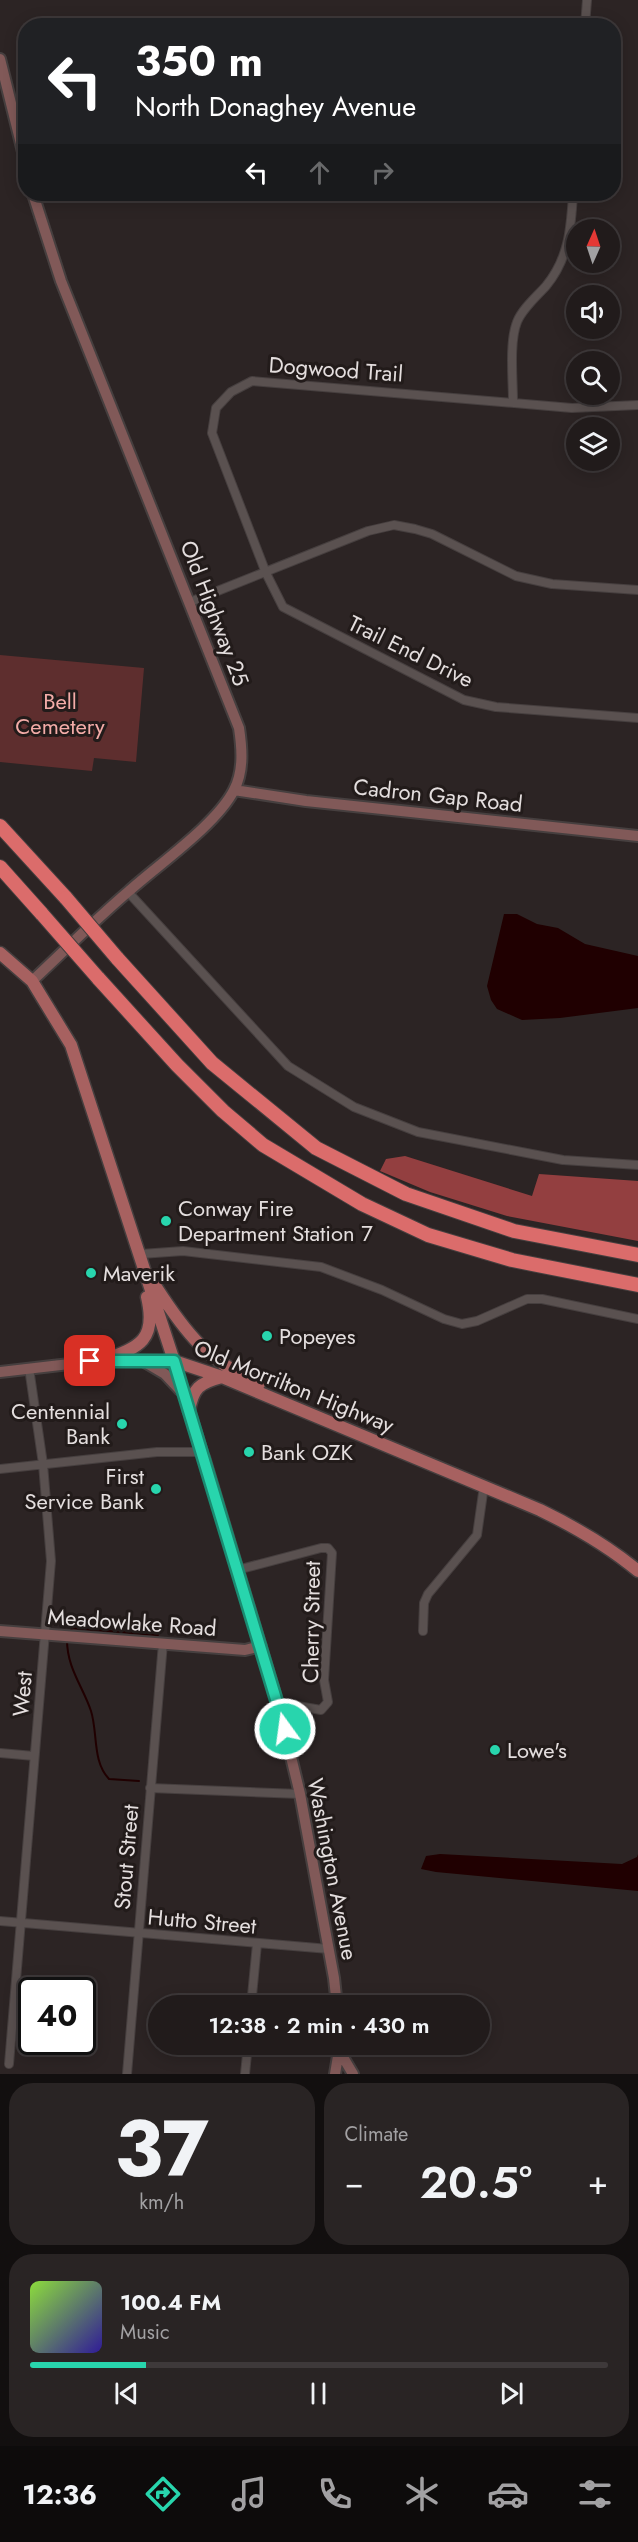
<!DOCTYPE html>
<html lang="en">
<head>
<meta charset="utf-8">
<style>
	:root { --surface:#211b1b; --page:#292424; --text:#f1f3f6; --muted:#a2a1a3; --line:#3e393a; --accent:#28d5ad }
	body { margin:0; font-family:Jost,sans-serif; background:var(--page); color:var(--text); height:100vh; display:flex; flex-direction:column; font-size:22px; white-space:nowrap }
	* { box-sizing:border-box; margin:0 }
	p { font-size:20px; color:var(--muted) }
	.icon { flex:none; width:33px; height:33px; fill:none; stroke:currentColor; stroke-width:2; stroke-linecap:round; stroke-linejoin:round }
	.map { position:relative; height:2074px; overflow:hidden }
	.side { display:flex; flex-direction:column; gap:9px; padding:9px; background:#120f0f; flex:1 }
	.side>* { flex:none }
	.guide { position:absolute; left:18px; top:18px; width:603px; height:183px; border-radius:24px; box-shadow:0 3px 15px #0003,0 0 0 2px var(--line); background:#202124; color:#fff; overflow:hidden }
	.needle { width:39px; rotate:3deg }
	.fabs { position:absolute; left:566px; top:219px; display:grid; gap:12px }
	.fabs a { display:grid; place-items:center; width:54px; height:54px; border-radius:50%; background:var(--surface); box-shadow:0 3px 15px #0003,0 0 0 2px var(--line); font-size:30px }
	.speed { position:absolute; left:18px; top:1977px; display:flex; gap:12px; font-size:30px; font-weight:700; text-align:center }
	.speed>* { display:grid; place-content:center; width:78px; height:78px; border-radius:50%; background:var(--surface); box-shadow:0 3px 15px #0003,0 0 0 2px var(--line); line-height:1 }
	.speed .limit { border:3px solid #111; border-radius:9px; background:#fff; color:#111 }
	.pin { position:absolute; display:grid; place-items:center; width:51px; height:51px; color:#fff; margin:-26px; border-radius:12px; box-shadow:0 3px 9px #0006 }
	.me { position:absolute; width:66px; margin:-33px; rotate:346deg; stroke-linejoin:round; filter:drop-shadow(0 0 4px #0008) }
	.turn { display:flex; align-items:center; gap:21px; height:126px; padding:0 18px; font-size:27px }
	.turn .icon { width:78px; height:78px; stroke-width:2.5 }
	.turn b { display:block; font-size:42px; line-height:51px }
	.lanes { display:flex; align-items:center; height:57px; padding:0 18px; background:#0003; justify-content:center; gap:30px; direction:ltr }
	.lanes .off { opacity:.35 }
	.big { font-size:45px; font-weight:600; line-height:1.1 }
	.side .card { flex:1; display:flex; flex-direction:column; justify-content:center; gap:9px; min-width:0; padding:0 21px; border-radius:24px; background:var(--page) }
	.side .dial { align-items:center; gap:0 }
	.dial b { font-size:78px; line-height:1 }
	.song { display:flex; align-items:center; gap:18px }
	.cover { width:72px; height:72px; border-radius:9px; background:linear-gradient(135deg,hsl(90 70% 55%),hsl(250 70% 35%)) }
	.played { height:6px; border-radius:3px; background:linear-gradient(90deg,var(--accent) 20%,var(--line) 20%) }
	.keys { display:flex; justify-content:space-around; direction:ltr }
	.heat { display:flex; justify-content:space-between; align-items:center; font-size:33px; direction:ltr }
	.side .tiles { flex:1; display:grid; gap:9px; grid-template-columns:1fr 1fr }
	.card:last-child { grid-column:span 2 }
	.trip { position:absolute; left:148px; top:1995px; width:342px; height:60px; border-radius:30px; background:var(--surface); box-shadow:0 3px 15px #0003,0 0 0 2px var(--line); font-weight:600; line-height:60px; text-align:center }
	.dock { display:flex; height:96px; justify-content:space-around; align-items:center; background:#0d0b0b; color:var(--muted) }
	.dock .icon { width:42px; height:42px }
	.dock .active { color:var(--accent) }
	.dock b { font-size:27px; color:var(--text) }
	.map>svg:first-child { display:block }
	.green { fill:#5e2e2e }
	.forest { fill:#933f40 }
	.water { fill:#200001 }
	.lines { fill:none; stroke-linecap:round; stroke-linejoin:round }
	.stream { stroke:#200001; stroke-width:2 }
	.street-casing { stroke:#463f3f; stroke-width:10 }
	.secondary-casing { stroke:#463f3f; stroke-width:14 }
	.primary-casing { stroke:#463f3f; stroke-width:15 }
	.highway-casing { stroke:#463f3f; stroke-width:16 }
	.street { stroke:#5a5150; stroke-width:8 }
	.secondary { stroke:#815958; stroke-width:10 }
	.primary { stroke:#a76160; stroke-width:12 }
	.highway { stroke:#db6c6b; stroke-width:14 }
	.highway-bridge-casing { stroke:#463f3f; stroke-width:16; stroke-linecap:butt }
	.highway-bridge { stroke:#db6c6b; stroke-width:14 }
	.route-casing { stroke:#1a8a70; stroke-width:15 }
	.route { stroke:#28d5ad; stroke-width:10 }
	.poi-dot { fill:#28d5ad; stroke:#221b1a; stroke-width:2 }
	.labels { text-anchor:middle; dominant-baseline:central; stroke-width:6; stroke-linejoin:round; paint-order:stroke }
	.street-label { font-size:22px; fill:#e4dede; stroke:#221b1a }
	.park-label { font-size:22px; fill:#f4aca8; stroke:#221b1a }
	.poi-label { font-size:22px; fill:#e4dede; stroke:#221b1a; text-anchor:start }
</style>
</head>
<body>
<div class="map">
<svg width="638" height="2074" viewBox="0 0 638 2074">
	<rect width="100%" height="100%" fill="#2c2424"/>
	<path class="green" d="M0 655 144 668 136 762 94 758 92 771 0 762Z"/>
	<path class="forest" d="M405 1156 532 1196 539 1174 638 1181V1241L507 1216 430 1192 380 1171 386 1159Z"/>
	<path class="water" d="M504 914H517L537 924 558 928 585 944 638 956V1008L560 1018 522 1020 497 1009 491 1000 487 986Z
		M440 1854 622 1864 637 1857 638 1854V1891L436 1872 421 1869 426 1856Z"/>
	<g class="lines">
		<path class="stream" d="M70 1633 72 1628 158 1635
			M67 1640C67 1668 83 1687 91 1711 98 1733 92 1761 109 1779L139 1781"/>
		<g class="street-casing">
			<path id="street" d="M585 26 587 0
				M513 401C513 380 509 342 517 322 522 309 537 296 546 286 569 258 571 228 573 194
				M638 405 572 408 252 381 231 392 216 408 212 433 266 573 283 607 464 700 496 707 638 718
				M190 602 368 531 394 525 415 529 432 534 516 576 552 584 638 590
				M128 892 288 1066 354 1107 418 1132 563 1160 638 1165
				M141 1254 183 1251 321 1267 382 1290 444 1319 462 1324 477 1321 527 1299H542L638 1319
				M0 1469 157 1452H202L203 1455
				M237 1570 321 1548H328L332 1553 324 1680 328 1702 321 1710 292 1705 279 1707
				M423 1631 424 1603 428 1594 477 1535 484 1486
				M0 1753 34 1756
				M150 1788 300 1794
				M0 1921 329 1949
				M251 2006 257 1944
				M9 2064 51 1561 43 1464 29 1368
				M127 2074 163 1643
				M245 2074 248 2044"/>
		</g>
		<g class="secondary-casing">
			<path id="secondary" d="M0 59 26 164
				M234 790 306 801 638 836
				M32 981C64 951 96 919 129 891 159 864 217 824 234 790 244 771 242 748 239 728L61 281 33 194
				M143 1361 165 1374 180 1390
				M0 1372 104 1360 174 1361 202 1452
				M204 1457 279 1707 300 1794 334 1978 337 2006
				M0 1631 245 1650 261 1646
				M340 2052 353 2074
				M335 2074 340 2044"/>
		</g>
		<g class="primary-casing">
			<path id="primary" d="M0 953 32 981 71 1045 174 1361 222 1377 540 1510C575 1527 608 1546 638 1571
				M156 1287C187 1335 207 1360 259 1384
				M104 1360C140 1347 157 1340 147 1297
				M189 1411C193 1388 199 1383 222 1377"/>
		</g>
		<g class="highway-casing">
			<path id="highway" d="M0 826 66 898
				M0 867 42 914
				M117 958 212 1063 316 1148 406 1194 514 1231 638 1255
				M98 978 177 1065 223 1111 263 1145 362 1204 428 1235 512 1260 638 1285"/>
		</g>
		<use href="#street" class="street"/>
		<use href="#secondary" class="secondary"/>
		<use href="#primary" class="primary"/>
		<use href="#highway" class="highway"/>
		<g class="highway-bridge-casing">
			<path id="highway-bridge" d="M66 898 117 958
				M42 914 98 978"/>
		</g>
		<use href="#highway-bridge" class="highway-bridge"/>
	</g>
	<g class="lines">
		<g class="route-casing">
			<path id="route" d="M90 1361H174L285 1729"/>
		</g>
		<use href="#route" class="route"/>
	</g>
	<g class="poi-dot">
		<circle cx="166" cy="1221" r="6"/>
		<circle cx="91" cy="1273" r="6"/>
		<circle cx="267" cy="1336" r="6"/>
		<circle cx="122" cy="1424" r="6"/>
		<circle cx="249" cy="1452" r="6"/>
		<circle cx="156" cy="1489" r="6"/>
		<circle cx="495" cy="1750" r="6"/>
	</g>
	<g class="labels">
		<g class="street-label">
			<text transform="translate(336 369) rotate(4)">Dogwood Trail</text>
			<text transform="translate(215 613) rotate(69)">Old Highway 25</text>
			<text transform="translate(411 651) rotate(26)">Trail End Drive</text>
			<text transform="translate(438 795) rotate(6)">Cadron Gap Road</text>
			<text transform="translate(294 1386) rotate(22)">Old Morrilton Highway</text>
			<text transform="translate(132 1622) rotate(4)">Meadowlake Road</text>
			<text transform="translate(311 1622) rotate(-89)">Cherry Street</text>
			<text transform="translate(22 1694) rotate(-85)">West</text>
			<text transform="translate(126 1857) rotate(-85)">Stout Street</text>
			<text transform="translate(333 1869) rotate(79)">Washington Avenue</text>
			<text transform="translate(202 1921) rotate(5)">Hutto Street</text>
		</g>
		<g class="park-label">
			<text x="60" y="701">Bell<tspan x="60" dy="25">Cemetery</tspan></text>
		</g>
		<g class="poi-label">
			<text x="178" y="1208">Conway Fire<tspan x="178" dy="25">Department Station 7</tspan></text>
			<text x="103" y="1273">Maverik</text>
			<text x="279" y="1336">Popeyes</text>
			<text x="110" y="1411" text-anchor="end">Centennial<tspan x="110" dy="25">Bank</tspan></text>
			<text x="261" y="1452">Bank OZK</text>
			<text x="144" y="1476" text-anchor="end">First<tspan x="144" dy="25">Service Bank</tspan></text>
			<text x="507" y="1750">Lowe's</text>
		</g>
	</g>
</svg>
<div class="fabs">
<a><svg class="needle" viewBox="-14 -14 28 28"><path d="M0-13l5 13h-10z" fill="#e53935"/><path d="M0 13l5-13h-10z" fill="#a2a1a3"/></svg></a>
<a><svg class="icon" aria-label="sound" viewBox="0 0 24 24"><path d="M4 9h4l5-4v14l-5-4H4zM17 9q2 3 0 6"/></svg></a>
<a><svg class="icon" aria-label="search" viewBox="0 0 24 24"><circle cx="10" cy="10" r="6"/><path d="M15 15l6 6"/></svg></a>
<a><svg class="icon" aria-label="layers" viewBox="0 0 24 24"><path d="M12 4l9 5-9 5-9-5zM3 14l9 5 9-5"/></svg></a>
</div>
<div class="speed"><div class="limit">40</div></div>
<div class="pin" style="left:90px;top:1361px;background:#d93025"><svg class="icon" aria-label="arrive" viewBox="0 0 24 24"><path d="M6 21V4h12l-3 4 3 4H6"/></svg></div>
<svg class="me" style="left:285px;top:1729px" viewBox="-20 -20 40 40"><circle r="17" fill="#28d5ad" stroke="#fff" stroke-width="3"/><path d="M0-11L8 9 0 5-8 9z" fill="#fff"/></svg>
<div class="trip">12:38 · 2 min · 430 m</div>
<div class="guide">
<div class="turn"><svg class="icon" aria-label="left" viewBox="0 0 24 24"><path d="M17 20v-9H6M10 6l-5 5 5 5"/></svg><div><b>350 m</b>North Donaghey Avenue</div></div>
<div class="lanes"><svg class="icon" aria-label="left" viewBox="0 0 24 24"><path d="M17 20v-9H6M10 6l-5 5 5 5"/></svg><svg class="icon off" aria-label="ahead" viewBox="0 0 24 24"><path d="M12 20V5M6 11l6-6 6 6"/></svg><svg class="icon off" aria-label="right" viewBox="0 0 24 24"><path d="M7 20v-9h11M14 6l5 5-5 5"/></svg></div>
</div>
</div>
<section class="side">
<div class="tiles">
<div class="card dial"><b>37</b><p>km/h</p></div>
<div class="card"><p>Climate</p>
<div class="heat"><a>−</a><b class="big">20.5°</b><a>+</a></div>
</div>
<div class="card">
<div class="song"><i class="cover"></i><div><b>100.4 FM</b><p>Music</p></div></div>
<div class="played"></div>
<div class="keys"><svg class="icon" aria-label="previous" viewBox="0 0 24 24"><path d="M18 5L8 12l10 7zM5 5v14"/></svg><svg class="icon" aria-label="pause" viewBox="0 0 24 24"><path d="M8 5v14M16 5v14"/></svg><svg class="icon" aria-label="next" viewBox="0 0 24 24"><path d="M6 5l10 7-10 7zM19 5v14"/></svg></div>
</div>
</div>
</section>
<nav class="dock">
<b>12:36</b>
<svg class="icon active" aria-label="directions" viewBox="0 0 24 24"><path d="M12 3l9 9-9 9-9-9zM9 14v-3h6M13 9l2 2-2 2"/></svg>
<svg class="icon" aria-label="music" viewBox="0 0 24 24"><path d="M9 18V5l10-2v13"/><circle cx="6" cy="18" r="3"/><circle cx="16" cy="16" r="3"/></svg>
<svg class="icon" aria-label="phone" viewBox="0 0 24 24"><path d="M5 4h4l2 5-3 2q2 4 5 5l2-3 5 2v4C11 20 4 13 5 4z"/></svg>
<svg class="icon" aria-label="climate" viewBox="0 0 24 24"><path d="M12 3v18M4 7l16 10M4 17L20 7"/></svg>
<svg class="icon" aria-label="car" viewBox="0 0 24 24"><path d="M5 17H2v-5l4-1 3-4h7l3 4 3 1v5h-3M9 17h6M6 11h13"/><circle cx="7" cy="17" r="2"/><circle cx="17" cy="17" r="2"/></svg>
<svg class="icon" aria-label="filters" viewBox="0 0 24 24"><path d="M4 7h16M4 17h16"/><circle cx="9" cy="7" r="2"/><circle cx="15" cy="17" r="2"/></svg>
</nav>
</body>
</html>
